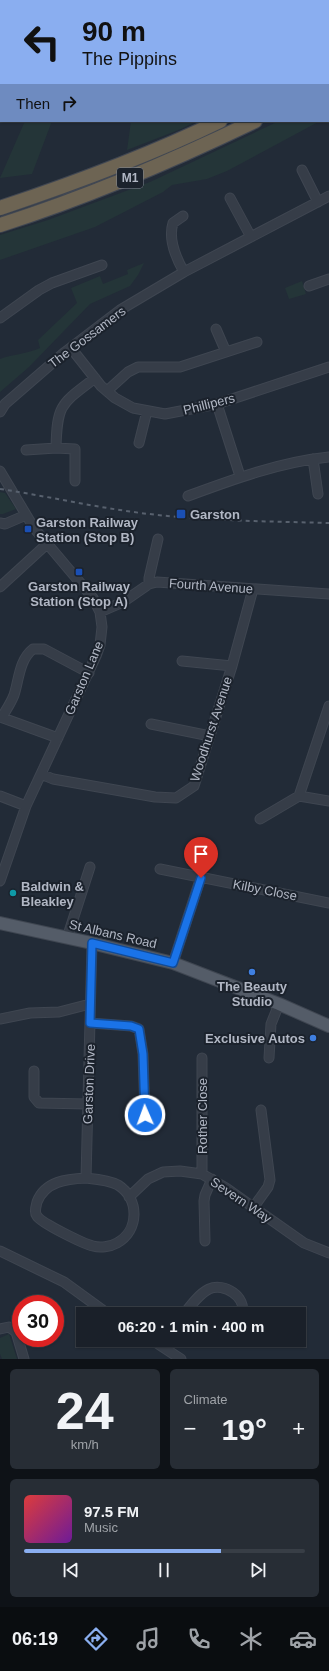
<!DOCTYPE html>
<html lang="en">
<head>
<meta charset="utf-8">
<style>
	:root { --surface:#1a2029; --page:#272d35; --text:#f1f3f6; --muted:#9fa3a8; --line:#383e46; --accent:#8aaef0 }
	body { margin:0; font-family:Arial,sans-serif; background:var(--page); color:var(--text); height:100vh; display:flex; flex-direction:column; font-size:15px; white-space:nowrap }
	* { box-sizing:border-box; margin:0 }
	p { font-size:13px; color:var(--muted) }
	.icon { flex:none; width:22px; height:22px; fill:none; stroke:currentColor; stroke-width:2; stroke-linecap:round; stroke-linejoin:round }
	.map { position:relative; height:1359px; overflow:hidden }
	.sheet { display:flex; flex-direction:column; gap:10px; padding:10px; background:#0e1217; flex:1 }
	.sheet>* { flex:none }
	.guide { position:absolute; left:0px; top:0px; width:329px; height:122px; box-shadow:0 1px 3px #0004,0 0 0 1px var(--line); background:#8aaef0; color:#111; overflow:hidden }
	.speed { position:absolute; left:12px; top:1295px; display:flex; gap:8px; font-size:20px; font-weight:700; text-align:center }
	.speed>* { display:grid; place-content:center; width:52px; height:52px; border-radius:50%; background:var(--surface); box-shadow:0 1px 3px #0004,0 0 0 1px var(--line); line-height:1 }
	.speed .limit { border:6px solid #d22; background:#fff; color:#111 }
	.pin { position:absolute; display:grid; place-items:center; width:34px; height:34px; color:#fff; margin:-41px -17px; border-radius:50% 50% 50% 0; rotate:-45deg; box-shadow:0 0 4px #0007 }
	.pin .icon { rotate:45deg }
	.me { position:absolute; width:44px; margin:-22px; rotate:358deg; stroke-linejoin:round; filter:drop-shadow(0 0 3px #0008) }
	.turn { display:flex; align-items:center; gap:14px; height:84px; padding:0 16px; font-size:18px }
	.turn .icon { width:52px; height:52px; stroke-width:2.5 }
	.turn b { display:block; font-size:28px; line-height:34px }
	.then { display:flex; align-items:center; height:38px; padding:0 16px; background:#0003; gap:8px; font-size:15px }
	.big { font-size:30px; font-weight:700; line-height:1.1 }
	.sheet .tile { flex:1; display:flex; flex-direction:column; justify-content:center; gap:6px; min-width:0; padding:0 14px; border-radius:6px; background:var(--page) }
	.sheet .dial { align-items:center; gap:0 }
	.dial b { font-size:52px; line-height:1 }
	.song { display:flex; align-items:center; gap:12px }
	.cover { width:48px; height:48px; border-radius:6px; background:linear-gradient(135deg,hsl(0 70% 55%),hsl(280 70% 35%)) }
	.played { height:4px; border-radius:2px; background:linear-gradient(90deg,var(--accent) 70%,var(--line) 70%) }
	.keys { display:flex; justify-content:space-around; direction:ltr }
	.heat { display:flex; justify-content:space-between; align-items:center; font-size:22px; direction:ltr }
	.sheet .tiles { flex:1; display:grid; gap:10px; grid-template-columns:1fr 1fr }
	.tile:last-child { grid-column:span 2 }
	.trip { position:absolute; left:76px; top:1307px; width:230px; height:40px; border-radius:0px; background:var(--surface); box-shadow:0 1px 3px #0004,0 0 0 1px var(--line); font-weight:700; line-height:40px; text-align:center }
	.tabs { display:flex; height:64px; justify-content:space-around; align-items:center; background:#0a0d10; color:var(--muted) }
	.tabs .icon { width:28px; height:28px }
	.tabs .current { color:var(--accent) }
	.tabs b { font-size:18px; color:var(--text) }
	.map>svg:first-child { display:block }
	.green { fill:#243538 }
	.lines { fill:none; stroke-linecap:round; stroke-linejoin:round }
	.river { stroke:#172234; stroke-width:11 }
	.minor-casing { stroke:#3f4651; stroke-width:11 }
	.major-casing { stroke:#3f4651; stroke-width:14 }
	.highway-casing { stroke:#414752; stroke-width:16 }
	.minor { stroke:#363d48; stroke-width:9 }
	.major { stroke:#545c68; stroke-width:12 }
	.highway { stroke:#6d6453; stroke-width:14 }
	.rail { stroke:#58616e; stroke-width:2; stroke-dasharray:4 4; stroke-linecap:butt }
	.route-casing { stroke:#114b97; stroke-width:10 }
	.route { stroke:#1a73e8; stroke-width:7 }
	.transit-dot { fill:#1a4fb4; stroke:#1b222c; stroke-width:1.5 }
	.culture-dot { fill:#0f9aa8; stroke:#1b222c; stroke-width:1.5 }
	.shop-dot { fill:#3f7fe0; stroke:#1b222c; stroke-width:1.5 }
	.labels { text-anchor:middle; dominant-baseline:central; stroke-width:4; stroke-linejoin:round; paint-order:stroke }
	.shield { fill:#1b222c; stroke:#848a96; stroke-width:1 }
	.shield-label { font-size:12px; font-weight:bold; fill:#b1b7c4 }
	.street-label { font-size:13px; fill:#b1b7c4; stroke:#1b222c }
	.poi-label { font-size:13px; font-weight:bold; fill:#b1b7c4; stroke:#1b222c; text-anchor:start }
</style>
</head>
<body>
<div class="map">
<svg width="329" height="1359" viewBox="0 0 329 1359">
	<rect width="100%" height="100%" fill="#222b37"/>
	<path class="green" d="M25 121H52L32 174 0 178Z
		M131 121H197L181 129 127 150Z
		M279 121H320L227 171 207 179 172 185 163 192 95 227 0 260V235L48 220 150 182Z
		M144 263 138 275 130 286 90 304 29 367 0 392V359C13 354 27 354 40 348L38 340 77 303 71 288 100 276 103 284 128 274 127 270Z
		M302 281 306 294 289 299 285 288Z
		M0 492 5 493 16 509 3 514H0Z
		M9 1334 17 1359H2L0 1354V1338Z"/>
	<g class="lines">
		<path class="river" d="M169 0V1"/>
		<g class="minor-casing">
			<path id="minor" d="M302 170 318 202
				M230 198 251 237
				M183 216 173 223C168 239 176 258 184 272
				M309 286 329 279
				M0 318 39 290 52 283 102 265
				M216 329 226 352
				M71 348 101 386 115 398 133 408 165 414 217 404 329 367
				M107 391 128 372 138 367H180L257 342
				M217 404 240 476
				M0 412 5 404 65 352 120 310 184 272 329 196
				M139 443 147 411
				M56 448C57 404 61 404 95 378
				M26 450 56 448 75 449V481
				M313 459 318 494
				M0 471 34 528 93 598 100 612 102 627 100 645 96 656 26 806 0 881
				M188 496C234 479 280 462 329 457
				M0 523 5 524 26 515
				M149 584V578L158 539
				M0 587 48 543
				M100 612 123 602 149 584 157 582 329 594
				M182 661 232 666
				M0 717 58 738
				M2 717C6 710 11 703 14 695 19 680 19 660 33 649H44L89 673
				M151 724 210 736
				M41 774 53 779 155 797 176 798 194 786 232 666 253 589
				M0 796 26 806
				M299 796 329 706
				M299 796 329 801
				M260 819 299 796
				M160 869 329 903
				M67 938 90 867
				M173 963 201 877
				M0 1019 30 1013 59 1012 90 1004
				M90 1023 131 1026 139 1029 143 1054 145 1115
				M269 1058 271 1024 279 1004
				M34 1071V1097L39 1103 88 1104
				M202 1174V1058
				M86 1178C96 1179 109 1180 118 1185 140 1199 139 1231 117 1243 110 1247 100 1248 93 1246 84 1244 41 1223 37 1216 34 1212 36 1207 37 1202 45 1181 67 1179 86 1178Z
				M86 1178 92 943
				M129 1197 148 1179 163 1172 180 1171 202 1174 226 1188 304 1243 329 1253
				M253 1208 268 1187 270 1180 261 1110
				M205 1241 204 1201 205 1195 212 1179
				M0 1251 64 1282 108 1314
				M184 1314C191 1305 199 1294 209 1289 224 1282 247 1297 242 1314
				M0 1329 9 1327 16 1332 24 1359
				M152 1340 181 1359"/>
		</g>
		<g class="major-casing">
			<path id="major" d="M0 923 87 942 173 963 279 1004 329 1026"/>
		</g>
		<g class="highway-casing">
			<path id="highway" d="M328 63H329
				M328 81 329 80
				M0 208C75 183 148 156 220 121
				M0 225C88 197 172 161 255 121"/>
		</g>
		<use href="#minor" class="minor"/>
		<use href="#major" class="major"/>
		<use href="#highway" class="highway"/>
		<path class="rail" d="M0 489C40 495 80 504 120 510 189 521 259 521 329 523"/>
	</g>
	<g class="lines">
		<g class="route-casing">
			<path id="route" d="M145 1115 143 1054 139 1029 131 1026 90 1023 92 943 173 963 201 878"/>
		</g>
		<use href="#route" class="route"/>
	</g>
	<g class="transit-dot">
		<rect x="176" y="509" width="10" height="10" rx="2"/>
		<rect x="24" y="525" width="8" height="8" rx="2"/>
		<rect x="75" y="568" width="8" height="8" rx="2"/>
	</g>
	<circle class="culture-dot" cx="13" cy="893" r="4"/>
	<g class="shop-dot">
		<circle cx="252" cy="972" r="4"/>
		<circle cx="313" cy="1038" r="4"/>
	</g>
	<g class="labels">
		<rect class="shield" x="117" y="168" width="26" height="20" rx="3"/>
		<g class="shield-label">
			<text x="130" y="178">M1</text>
		</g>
		<g class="street-label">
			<text transform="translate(87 337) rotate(-37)">The Gossamers</text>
			<text transform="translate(209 404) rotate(-14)">Phillipers</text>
			<text transform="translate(211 586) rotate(4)">Fourth Avenue</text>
			<text transform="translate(84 678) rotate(-67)">Garston Lane</text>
			<text transform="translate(211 729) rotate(-72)">Woodhurst Avenue</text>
			<text transform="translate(265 890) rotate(11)">Kilby Close</text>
			<text transform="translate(113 934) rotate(13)">St Albans Road</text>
			<text transform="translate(89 1084) rotate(-88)">Garston Drive</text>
			<text transform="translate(202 1116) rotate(-90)">Rother Close</text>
			<text transform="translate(241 1200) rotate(34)">Severn Way</text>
		</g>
		<g class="poi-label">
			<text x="190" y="514">Garston</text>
			<text x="36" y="522">Garston Railway<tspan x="36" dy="15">Station (Stop B)</tspan></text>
			<text x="79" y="586" text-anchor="middle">Garston Railway<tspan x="79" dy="15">Station (Stop A)</tspan></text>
			<text x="21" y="886">Baldwin &amp;<tspan x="21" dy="15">Bleakley</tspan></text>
			<text x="252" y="986" text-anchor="middle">The Beauty<tspan x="252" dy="15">Studio</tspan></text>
			<text x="305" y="1038" text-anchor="end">Exclusive Autos</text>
		</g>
	</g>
</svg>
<div class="speed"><div class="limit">30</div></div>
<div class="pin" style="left:201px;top:878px;background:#d93025"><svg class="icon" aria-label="arrive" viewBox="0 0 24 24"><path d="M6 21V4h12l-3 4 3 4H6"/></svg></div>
<svg class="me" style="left:145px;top:1115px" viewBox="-20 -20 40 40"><circle r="17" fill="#1a73e8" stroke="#fff" stroke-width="3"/><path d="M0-11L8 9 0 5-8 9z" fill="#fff"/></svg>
<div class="trip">06:20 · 1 min · 400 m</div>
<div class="guide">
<div class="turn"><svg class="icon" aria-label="left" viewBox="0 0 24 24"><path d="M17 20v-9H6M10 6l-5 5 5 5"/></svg><div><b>90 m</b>The Pippins</div></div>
<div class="then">Then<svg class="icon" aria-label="right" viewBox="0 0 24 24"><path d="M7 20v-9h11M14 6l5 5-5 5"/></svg></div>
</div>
</div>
<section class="sheet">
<div class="tiles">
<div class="tile dial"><b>24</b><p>km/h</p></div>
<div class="tile"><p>Climate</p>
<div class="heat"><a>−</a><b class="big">19°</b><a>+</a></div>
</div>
<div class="tile">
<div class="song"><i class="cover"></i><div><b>97.5 FM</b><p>Music</p></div></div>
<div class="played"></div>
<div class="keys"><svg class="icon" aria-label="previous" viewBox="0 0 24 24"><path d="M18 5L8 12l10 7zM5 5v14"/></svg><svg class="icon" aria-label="pause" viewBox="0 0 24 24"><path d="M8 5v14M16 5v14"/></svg><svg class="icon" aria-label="next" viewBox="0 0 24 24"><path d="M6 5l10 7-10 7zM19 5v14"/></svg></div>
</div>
</div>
</section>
<nav class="tabs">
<b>06:19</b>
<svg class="icon current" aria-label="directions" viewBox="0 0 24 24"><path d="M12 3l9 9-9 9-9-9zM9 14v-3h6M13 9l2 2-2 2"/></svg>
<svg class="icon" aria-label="music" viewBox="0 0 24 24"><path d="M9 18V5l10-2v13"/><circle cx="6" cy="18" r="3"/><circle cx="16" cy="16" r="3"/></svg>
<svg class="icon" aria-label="phone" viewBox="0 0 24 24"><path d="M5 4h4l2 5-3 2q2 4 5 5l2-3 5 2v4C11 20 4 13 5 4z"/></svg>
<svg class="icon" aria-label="climate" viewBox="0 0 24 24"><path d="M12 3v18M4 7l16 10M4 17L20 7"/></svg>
<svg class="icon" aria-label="car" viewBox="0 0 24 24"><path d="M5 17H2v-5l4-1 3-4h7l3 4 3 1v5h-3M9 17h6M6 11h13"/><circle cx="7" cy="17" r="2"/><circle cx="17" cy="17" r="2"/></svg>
</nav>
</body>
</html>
